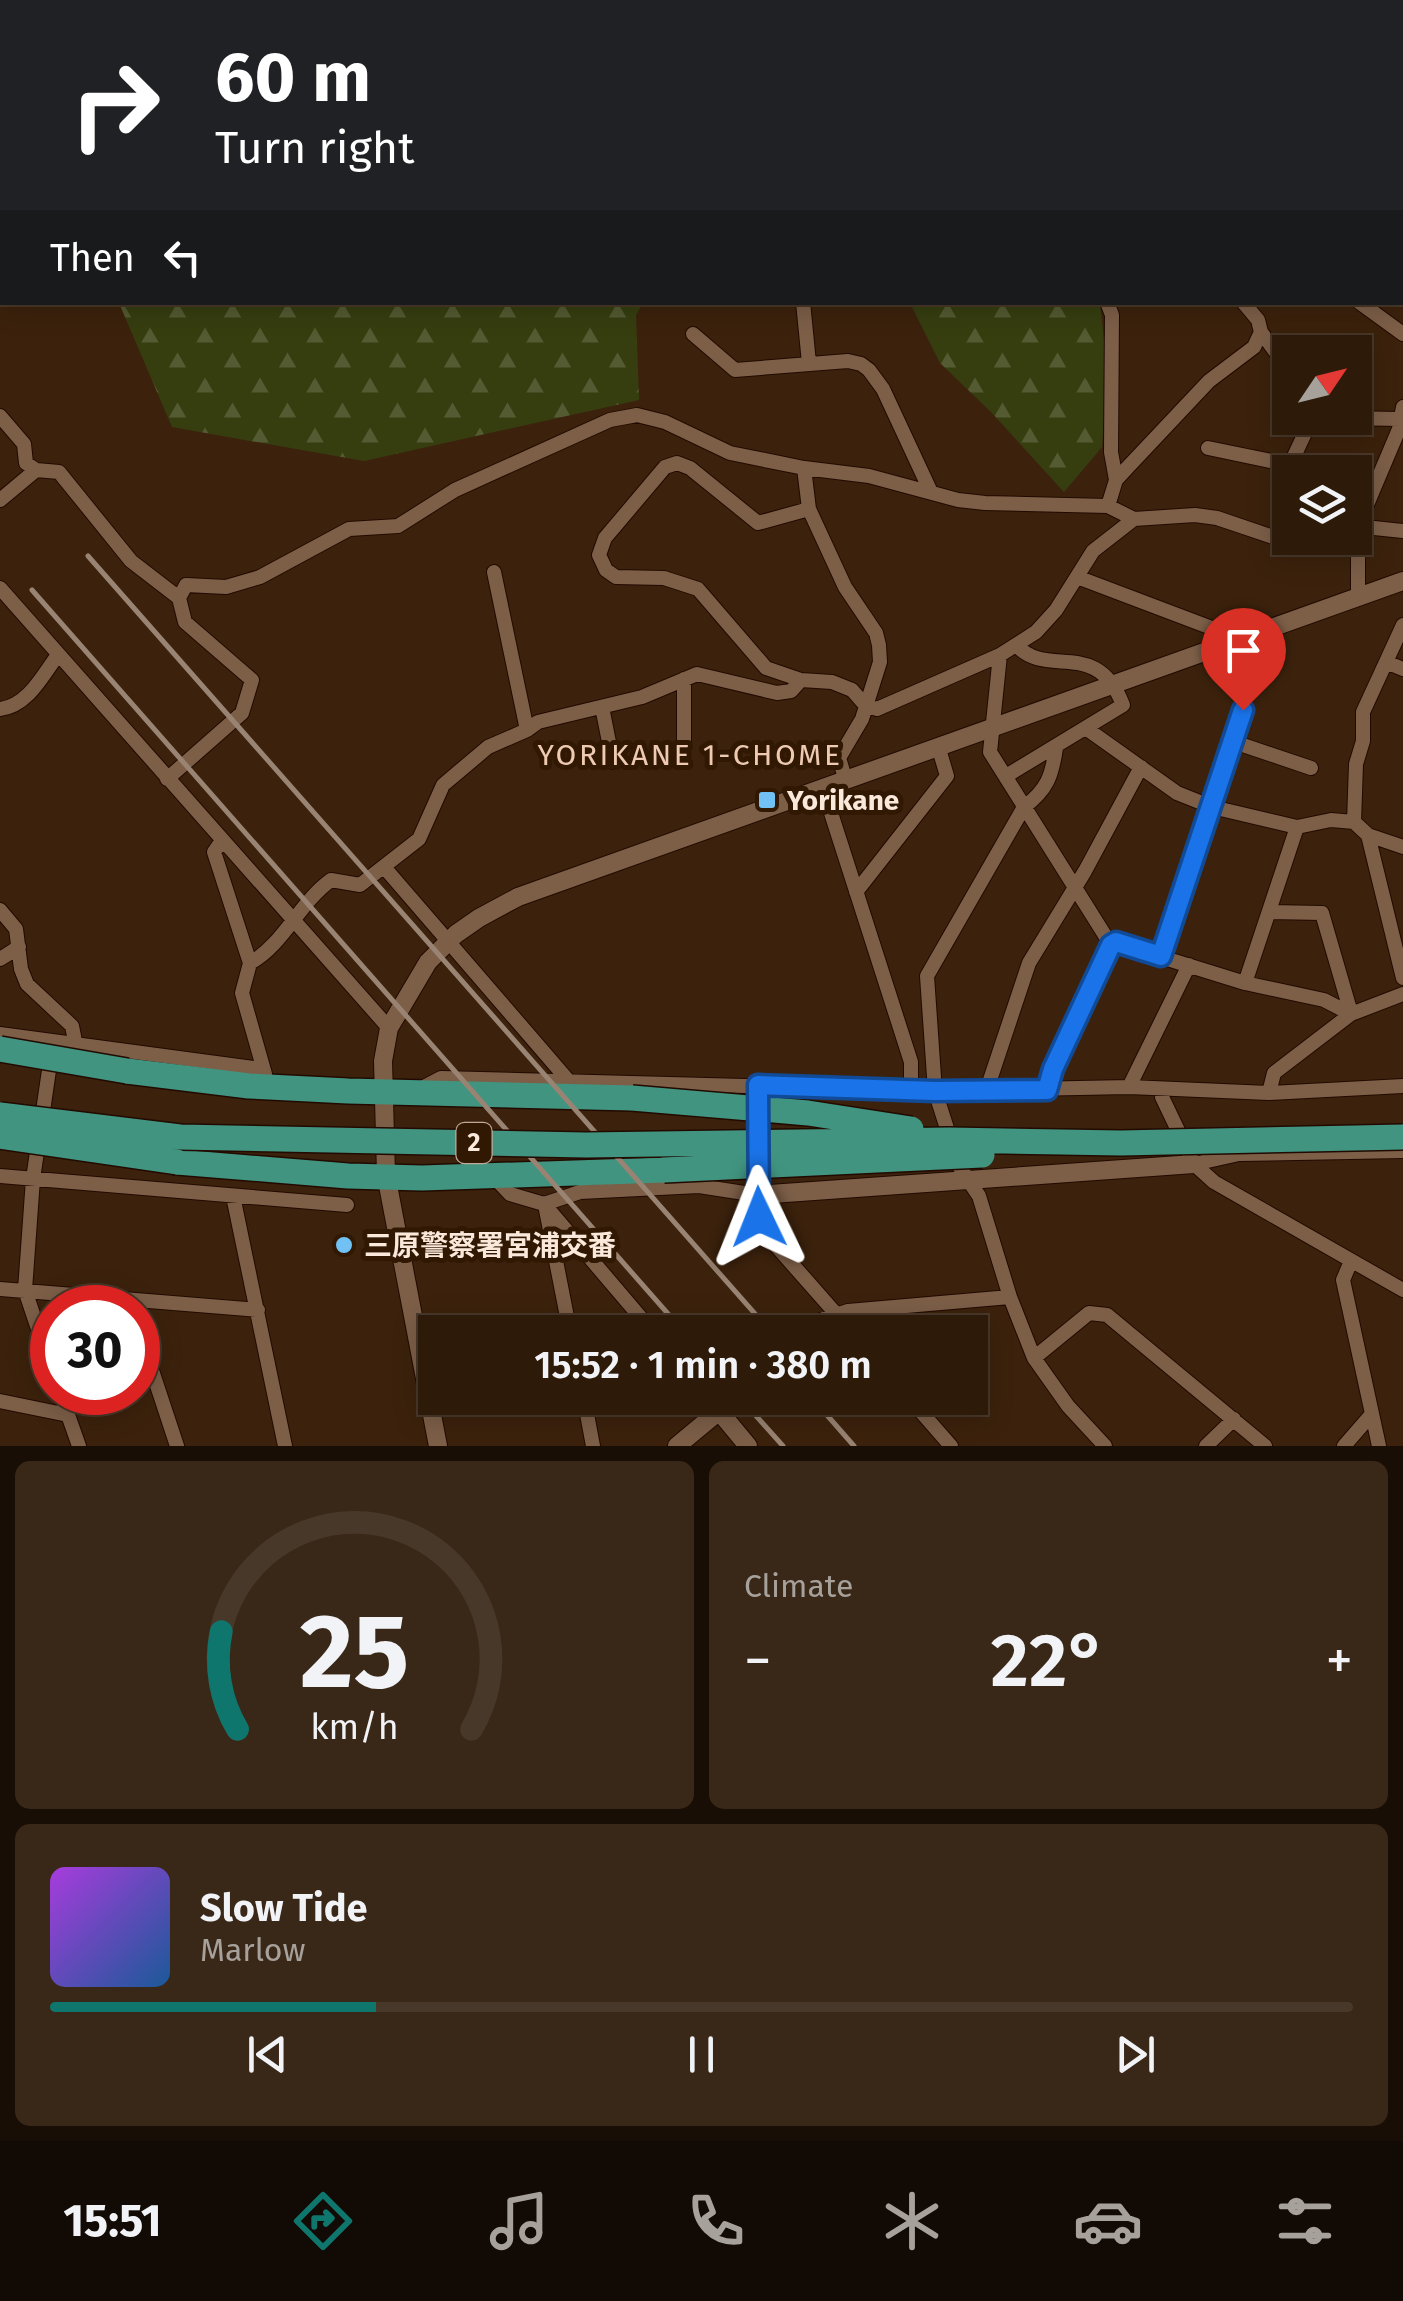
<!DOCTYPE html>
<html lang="en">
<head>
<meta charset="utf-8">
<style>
	:root { --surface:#2d1a09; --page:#392717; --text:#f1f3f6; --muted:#a7a19c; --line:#48382a; --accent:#0f766e }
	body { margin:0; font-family:"Fira Sans","Noto Sans JP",sans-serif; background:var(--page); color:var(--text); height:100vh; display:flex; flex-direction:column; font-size:38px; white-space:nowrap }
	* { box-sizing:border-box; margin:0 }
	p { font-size:32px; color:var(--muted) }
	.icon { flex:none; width:55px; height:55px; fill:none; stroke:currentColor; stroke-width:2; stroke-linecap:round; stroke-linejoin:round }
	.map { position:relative; height:1446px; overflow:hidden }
	.drawer { display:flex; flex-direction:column; gap:15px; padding:15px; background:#190e05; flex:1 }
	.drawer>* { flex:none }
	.banner { position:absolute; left:0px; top:0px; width:1405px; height:305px; box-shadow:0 5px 25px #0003,0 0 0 2px var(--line); background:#202124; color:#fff; overflow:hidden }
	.needle { width:65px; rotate:55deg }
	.fabs { position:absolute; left:1272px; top:335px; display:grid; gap:20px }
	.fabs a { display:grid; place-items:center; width:100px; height:100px; border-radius:0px; background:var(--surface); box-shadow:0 5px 25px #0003,0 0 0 2px var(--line); font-size:50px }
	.speed { position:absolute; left:30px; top:1285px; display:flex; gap:20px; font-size:50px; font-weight:700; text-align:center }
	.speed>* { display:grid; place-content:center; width:130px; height:130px; border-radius:50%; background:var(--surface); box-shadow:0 5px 25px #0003,0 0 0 2px var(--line); line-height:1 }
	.speed .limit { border:15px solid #d22; background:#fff; color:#111 }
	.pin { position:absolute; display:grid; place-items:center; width:85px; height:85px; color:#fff; margin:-102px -42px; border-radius:50% 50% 50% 0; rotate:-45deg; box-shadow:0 0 10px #0007 }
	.pin .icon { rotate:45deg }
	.me { position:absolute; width:110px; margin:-55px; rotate:358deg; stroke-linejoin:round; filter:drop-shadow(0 0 8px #0008) }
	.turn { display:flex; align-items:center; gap:35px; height:210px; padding:0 50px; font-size:45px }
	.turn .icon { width:130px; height:130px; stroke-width:2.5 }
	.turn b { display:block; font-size:70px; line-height:85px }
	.then { display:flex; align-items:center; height:95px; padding:0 50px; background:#0003; gap:20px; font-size:38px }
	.big { font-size:75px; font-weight:600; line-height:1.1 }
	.drawer .card { flex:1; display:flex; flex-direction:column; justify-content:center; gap:15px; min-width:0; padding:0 35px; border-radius:15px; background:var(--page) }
	.drawer .dial { align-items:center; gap:0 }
	.dial svg { height:260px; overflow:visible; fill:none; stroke:var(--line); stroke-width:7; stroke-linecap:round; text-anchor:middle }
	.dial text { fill:var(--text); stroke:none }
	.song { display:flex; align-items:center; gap:30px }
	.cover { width:120px; height:120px; border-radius:15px; background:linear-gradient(135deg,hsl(280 70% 55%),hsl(210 70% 35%)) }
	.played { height:10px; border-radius:5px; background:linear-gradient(90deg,var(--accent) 25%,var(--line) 25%) }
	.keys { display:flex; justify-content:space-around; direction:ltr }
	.heat { display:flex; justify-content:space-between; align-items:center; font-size:55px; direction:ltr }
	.drawer .tiles { flex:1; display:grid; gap:15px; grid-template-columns:1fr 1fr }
	.card:last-child { grid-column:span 2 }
	.trip { position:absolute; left:418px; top:1315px; width:570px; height:100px; border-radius:0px; background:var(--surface); box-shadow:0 5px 25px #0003,0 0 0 2px var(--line); font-weight:600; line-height:100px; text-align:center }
	.dock { display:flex; height:160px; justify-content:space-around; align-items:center; background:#120a04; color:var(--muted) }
	.dock .icon { width:70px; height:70px }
	.dock .selected { color:var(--accent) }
	.dock b { font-size:45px; color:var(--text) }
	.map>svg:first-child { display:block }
	.forest { fill:url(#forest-firs) }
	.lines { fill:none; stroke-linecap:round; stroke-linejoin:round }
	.minor-casing { stroke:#220a00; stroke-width:16 }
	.tertiary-casing { stroke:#220a00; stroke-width:20 }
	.trunk-casing { stroke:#220a00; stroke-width:28 }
	.minor { stroke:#7d5f48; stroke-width:14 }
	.tertiary { stroke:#7d5f48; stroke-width:18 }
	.trunk { stroke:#409480; stroke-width:25 }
	.rail { stroke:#998372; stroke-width:5 }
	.trunk-bridge-casing { stroke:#220a00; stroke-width:28; stroke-linecap:butt }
	.trunk-bridge { stroke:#409480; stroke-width:25 }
	.route-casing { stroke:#114b97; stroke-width:25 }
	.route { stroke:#1a73e8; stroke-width:18 }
	.poi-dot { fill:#71c1f5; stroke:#311803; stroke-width:4 }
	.labels { text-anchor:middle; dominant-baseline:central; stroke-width:10; stroke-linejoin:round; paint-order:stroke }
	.shield { fill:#311803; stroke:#beaa9a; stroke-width:2.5 }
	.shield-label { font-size:25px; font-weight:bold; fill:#fae8db }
	.poi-label { font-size:28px; font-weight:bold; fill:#fae8db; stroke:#311803; text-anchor:start }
	.neighbourhood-label { font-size:30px; letter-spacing:2.5px; fill:#edcab1; stroke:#311803 }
</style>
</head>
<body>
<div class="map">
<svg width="1403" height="1446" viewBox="0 0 1403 1446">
	<defs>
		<pattern id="forest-firs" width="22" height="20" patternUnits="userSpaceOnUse" patternTransform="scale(2.5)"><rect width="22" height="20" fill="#363e10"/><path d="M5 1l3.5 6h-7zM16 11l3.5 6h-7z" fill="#545a32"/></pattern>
	</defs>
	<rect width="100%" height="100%" fill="#3c220c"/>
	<path class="forest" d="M0 0H1211L2 2 0 107Z
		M119 303H643L636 315 639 400 364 461 172 427Z
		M910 303H1100L1107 370 1102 447 1064 492 991 412 940 363Z"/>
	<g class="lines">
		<g class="minor-casing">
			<path id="minor" d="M1353 0 1354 2
				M1402 21H1403
				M1402 72 1403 71
				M1402 159 1403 158
				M1402 225 1403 226
				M1402 239H1403
				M0 246 2 249
				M0 280 2 278
				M803 302 809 363
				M1107 302 1112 315 1111 452 1116 480
				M1359 302 1403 334
				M1261 332 1290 372
				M693 334 735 370 848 361 861 364 869 370 883 389 930 490
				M0 416 24 444 26 463 36 470
				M1343 418 1400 419
				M1208 448 1290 465 1312 418
				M804 468 809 509 845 587 876 633 879 645 880 662 862 719 839 758 846 781
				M0 500 36 470 59 472 131 561 179 598 185 622 252 680 242 713 167 779
				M1108 506 1116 480 1127 468 1209 381 1254 347 1261 332 1258 320 1243 302
				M809 509 758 523 690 468 677 463 665 467 605 538 599 555 606 570 616 577 664 578 698 589 766 668 801 680 832 682 852 690 866 706 877 709 1000 655 1036 632 1056 610 1093 551 1134 519 1195 515 1217 518 1276 538 1290 537
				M1355 526 1403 531
				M494 572 527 730 538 722 642 697 697 674 777 693 791 691 801 680
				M1077 577 1217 630 1227 643
				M0 588 389 1028
				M1358 597V526L1399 429 1403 407
				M179 598 186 585 226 587 260 577 349 529 398 526 455 490 610 420 637 415 665 422 730 453 804 468 869 476 958 500 985 503 1108 506 1134 519
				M1000 655 990 752 1111 945
				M1386 662 1403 669
				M684 679V745
				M602 707 613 762
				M0 709C27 706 42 677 57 656
				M1087 729 1177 793 1212 807 1297 827 1331 820 1354 822 1368 835 1403 847
				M1234 742 1311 768
				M1056 748C1052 776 1047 790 1024 807L927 976 935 1091 959 1166 979 1196 1010 1297 1034 1358 1068 1406 1105 1446
				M1006 776 1123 705C1096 636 1048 680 1016 645
				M823 788 911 1062V1090
				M1354 822 1356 764 1363 741V712L1403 625
				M1368 835 1403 978
				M221 842 214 852 250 963 242 993 265 1074
				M384 867 567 1079
				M856 892 947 776 939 749
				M0 910 16 929 21 969 27 984 72 1026 76 1046
				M1269 912 1322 913 1351 1013
				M1161 956 1234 742 1264 630
				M0 959 19 947
				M250 963C284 944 299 903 331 880L360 885 419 839 443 785 488 747 527 730
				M1245 983 1297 827
				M0 1034 262 1069
				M1129 1087 1189 965
				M422 1088 441 1078 935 1091 1129 1087 1269 1093 1403 1086
				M987 1089 1029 963 1085 871 1141 767
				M1163 1089 1162 1097 1194 1164 1214 1182 1403 1290
				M1047 1090 1053 1069 1106 951 1116 943 1245 983 1324 1000 1351 1014
				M1269 1093 1274 1073 1351 1014 1403 994
				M758 1102 757 1195 764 1232 852 1332
				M1194 1164 1239 1154 1403 1151
				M0 1176 347 1205
				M494 1177 510 1194 544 1204 580 1192 699 1186 757 1195
				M233 1196 285 1446
				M544 1204 653 1332
				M546 1210 570 1332
				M1351 1261 1343 1280 1379 1446
				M0 1289 258 1310
				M138 1328 177 1446
				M807 1332 821 1320 848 1311 1010 1297
				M1034 1358 1089 1313 1107 1315 1265 1446
				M52 1371 25 1290 33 1179 53 1043
				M60 1392 79 1446
				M584 1398 593 1446
				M708 1398 719 1411 734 1398
				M909 1398 951 1446
				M0 1401 68 1415
				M1206 1446 1234 1419
				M1344 1446 1371 1415"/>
		</g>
		<g class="tertiary-casing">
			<path id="tertiary" d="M757 1195 1194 1164
				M438 1446 386 1175 383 1061 389 1028 428 962 456 934 479 918 518 897 1403 581
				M677 1446 719 1411 748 1446"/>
		</g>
		<g class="trunk-casing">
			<path id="trunk" d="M127 1071 249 1086 348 1091 632 1098
				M177 1162 348 1176 422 1178 664 1170"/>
		</g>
		<use href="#minor" class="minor"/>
		<use href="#tertiary" class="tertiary"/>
		<use href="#trunk" class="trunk"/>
		<path class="rail" d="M88 556 771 1332
			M32 590 684 1332
			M740 1398 783 1446
			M812 1398 854 1446"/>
		<g class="trunk-bridge-casing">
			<path id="trunk-bridge" d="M0 1049 127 1071
				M632 1098 808 1113 911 1129
				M0 1115 180 1137 586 1145 949 1140 1121 1143 1403 1137
				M0 1136 177 1162
				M664 1170 982 1155"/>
		</g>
		<use href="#trunk-bridge" class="trunk-bridge"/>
	</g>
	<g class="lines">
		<g class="route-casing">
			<path id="route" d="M759 1217 758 1085 935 1091 1047 1090 1053 1069 1111 945 1116 942 1161 956 1243 710"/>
		</g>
		<use href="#route" class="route"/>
	</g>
	<g class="poi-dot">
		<rect x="757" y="790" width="20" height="20" rx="5"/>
		<circle cx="344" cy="1245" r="10"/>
	</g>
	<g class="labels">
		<rect class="shield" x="456.5" y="1123" width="35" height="40" rx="8"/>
		<g class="shield-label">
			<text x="474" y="1143">2</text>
		</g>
		<g class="poi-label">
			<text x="787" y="800">Yorikane</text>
			<text x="364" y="1245">三原警察署宮浦交番</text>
		</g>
		<g class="neighbourhood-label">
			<text x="690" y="755">YORIKANE 1-CHOME</text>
		</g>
	</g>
</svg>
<div class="fabs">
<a><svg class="needle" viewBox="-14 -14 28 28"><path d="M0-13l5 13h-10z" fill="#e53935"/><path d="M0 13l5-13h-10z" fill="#a7a19c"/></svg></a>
<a><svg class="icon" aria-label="layers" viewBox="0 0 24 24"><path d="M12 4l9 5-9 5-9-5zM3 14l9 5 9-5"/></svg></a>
</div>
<div class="speed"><div class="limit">30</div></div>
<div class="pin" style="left:1243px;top:710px;background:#d93025"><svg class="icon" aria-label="arrive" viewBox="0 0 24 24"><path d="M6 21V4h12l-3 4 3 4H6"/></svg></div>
<svg class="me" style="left:759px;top:1217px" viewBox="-20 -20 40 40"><path d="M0-17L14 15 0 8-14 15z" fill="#1a73e8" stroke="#fff" stroke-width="4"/></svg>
<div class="trip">15:52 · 1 min · 380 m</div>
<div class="banner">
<div class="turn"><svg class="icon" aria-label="right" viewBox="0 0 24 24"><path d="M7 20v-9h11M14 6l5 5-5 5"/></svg><div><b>60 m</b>Turn right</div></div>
<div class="then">Then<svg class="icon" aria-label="left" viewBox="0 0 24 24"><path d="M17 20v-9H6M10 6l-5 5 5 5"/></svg></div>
</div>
</div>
<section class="drawer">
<div class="tiles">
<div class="card dial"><svg viewBox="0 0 100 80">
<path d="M14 69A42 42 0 1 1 86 69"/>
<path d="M14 69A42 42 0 0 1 9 39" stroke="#0f766e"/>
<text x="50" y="56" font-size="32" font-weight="700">25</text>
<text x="50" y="72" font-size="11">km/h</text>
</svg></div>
<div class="card"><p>Climate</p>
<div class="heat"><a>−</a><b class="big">22°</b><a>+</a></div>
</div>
<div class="card">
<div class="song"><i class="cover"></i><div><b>Slow Tide</b><p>Marlow</p></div></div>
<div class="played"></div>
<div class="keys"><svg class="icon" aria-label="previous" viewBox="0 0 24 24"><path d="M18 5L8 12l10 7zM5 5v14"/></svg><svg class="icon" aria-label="pause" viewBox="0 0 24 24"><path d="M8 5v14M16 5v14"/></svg><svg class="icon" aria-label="next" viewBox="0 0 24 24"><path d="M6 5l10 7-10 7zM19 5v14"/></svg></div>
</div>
</div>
</section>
<nav class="dock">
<b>15:51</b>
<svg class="icon selected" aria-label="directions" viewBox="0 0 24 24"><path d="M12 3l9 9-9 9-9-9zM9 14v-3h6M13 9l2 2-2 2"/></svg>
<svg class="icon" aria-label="music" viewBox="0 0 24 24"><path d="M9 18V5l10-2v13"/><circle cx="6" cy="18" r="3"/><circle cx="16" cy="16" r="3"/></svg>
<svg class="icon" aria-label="phone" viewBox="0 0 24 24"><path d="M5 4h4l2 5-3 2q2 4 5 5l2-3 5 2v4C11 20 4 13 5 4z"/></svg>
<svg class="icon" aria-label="climate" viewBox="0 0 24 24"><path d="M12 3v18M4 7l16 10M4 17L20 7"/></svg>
<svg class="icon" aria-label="car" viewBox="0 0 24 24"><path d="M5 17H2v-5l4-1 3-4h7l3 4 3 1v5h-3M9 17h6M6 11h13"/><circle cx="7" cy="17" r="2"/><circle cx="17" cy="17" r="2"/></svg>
<svg class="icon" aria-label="filters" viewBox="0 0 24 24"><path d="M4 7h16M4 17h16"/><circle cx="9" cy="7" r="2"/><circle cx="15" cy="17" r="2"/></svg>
</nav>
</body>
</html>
